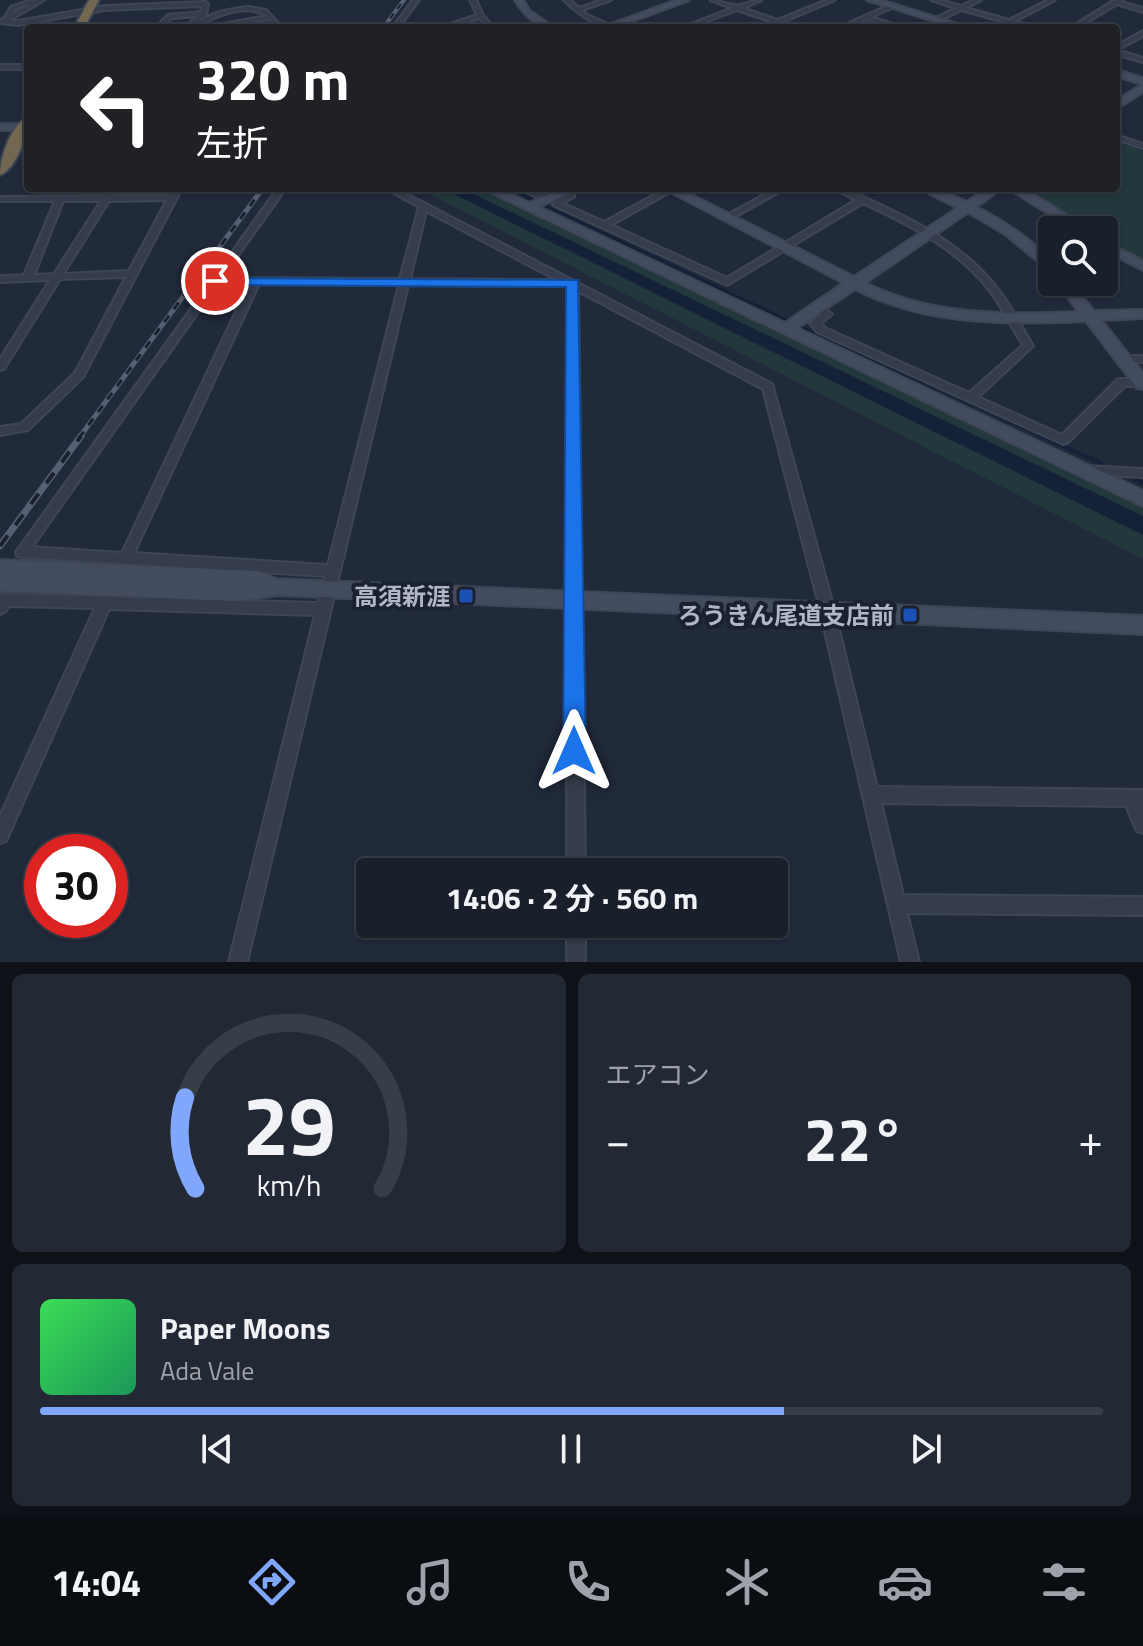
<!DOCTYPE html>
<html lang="ja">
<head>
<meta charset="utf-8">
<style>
	:root { --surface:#19202c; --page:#222834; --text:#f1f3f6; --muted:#9fa3a9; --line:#373e48; --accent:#80a7fc }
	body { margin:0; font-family:"Titillium Web","Noto Sans JP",sans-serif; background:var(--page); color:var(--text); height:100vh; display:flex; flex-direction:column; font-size:30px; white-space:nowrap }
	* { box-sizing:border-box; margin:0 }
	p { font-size:26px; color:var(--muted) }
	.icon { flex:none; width:44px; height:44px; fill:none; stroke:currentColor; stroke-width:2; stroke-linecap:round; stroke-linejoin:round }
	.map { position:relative; height:962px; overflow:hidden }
	.sheet { display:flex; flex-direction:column; gap:12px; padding:12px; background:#0e1218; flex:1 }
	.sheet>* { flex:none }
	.hud { position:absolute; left:24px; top:24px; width:1096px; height:168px; border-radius:8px; box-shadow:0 2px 6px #0004,0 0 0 2px var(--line); background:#202124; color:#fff; overflow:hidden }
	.controls { position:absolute; left:1038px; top:216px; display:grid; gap:16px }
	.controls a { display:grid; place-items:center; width:80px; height:80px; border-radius:8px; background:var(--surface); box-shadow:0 2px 6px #0004,0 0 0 2px var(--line); font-size:40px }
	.speed { position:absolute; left:24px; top:834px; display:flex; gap:16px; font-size:40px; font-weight:700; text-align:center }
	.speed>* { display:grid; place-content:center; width:104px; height:104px; border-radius:50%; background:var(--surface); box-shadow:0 2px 6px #0004,0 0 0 2px var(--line); line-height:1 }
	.speed .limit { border:12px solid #d22; background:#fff; color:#111 }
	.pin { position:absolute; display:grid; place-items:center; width:68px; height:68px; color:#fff; margin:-34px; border:4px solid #fff; border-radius:50%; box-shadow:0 2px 8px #0007 }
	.me { position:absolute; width:88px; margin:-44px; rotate:0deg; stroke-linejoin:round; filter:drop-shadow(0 0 6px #0008) }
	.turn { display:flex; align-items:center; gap:28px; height:168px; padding:0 40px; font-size:36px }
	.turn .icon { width:104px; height:104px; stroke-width:2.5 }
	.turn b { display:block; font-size:56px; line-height:68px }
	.big { font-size:60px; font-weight:700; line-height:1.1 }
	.sheet .card { flex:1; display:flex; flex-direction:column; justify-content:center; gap:12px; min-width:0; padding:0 28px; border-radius:12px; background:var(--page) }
	.sheet .dial { align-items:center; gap:0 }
	.dial svg { height:208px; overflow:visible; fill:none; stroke:var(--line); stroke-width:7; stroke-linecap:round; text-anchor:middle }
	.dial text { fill:var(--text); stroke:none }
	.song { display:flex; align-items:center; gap:24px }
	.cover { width:96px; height:96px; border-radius:12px; background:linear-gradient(135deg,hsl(130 70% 55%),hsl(150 70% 35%)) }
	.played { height:8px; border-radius:4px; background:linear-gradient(90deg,var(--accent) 70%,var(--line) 70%) }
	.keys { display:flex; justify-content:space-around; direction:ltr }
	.heat { display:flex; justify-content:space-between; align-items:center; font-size:44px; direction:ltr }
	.sheet .tiles { flex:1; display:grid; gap:12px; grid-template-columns:1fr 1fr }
	.card:last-child { grid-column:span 2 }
	.trip { position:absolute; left:356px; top:858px; width:432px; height:80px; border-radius:8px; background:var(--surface); box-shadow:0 2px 6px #0004,0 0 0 2px var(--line); font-weight:700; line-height:80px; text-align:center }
	.menu { display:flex; height:128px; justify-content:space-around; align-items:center; background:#0a0d12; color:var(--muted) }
	.menu .icon { width:56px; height:56px }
	.menu .selected { color:var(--accent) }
	.menu b { font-size:36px; color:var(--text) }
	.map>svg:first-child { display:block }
	.green { fill:#23383c }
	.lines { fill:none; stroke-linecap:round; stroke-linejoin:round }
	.stream-far2 { stroke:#142139; stroke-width:2 }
	.stream-far1 { stroke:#142139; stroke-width:3 }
	.stream { stroke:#142139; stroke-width:4 }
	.river { fill:#142139; fill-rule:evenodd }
	.street-casing { stroke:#3e4655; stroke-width:4 }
	.secondary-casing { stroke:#3e4655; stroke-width:4 }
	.highway-casing { stroke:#3d4453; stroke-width:4 }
	.street { fill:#353d4c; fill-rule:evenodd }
	.secondary { fill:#434b5f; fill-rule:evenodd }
	.highway { fill:#726851; fill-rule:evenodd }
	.rail-far2-casing { stroke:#576073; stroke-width:4 }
	.rail-far1-casing { stroke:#576073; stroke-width:5 }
	.rail-casing { stroke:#576073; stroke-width:7 }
	.rail-far2 { stroke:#1a2230; stroke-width:2; stroke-dasharray:6; stroke-linecap:butt }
	.rail-far1 { stroke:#1a2230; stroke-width:3; stroke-dasharray:8; stroke-linecap:butt }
	.rail { stroke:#1a2230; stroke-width:4; stroke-dasharray:13; stroke-linecap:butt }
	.route { fill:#1a73e8; stroke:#114b97; stroke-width:2 }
	.transit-dot { fill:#1a4fb4; stroke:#1a2230; stroke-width:3 }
	.labels { text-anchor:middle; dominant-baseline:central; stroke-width:8; stroke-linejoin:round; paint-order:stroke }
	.poi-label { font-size:24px; font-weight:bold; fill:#b0b7c8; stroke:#1a2230; text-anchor:end }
</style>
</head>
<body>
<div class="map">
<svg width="1143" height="962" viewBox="0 0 1143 962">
	<rect width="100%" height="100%" fill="#212a3b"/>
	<path class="green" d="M1116 141 1143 150V262L1104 240V230H1090L1022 188H1116Z
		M418 188H477L1143 503V559Z"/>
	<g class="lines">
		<path class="stream-far2" d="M707 0 789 28"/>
		<path class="stream-far1" d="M1116 139 1143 149
			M508 188 534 200
			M544 205 791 322
			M804 328 1046 438"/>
		<path class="stream" d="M1041 436 1101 463
			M1125 475 1143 483"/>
		<path class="river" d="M442 188H461L1143 516V535Z"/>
		<g class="street-casing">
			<path id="street" d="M31 0H44L10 20 18 21 105 6 205 2 208 4 206 15 190 28H183L198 16 172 18 161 28H155L168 15 201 12 202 6 105 10 18 25 0 23V19L3 20 11 7ZM30 4 12 15 15 9Z
				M413 0H419L398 28H392Z
				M470 0H476L483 15 494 28H488L479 18 448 28H439L477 15Z
				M564 0H570L579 8 602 0H611L582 10 587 15 617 28C596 28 578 14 564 0Z
				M710 0C720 0 731 7 740 5 748 4 753 0 762 0L743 8 777 20 827 0H835L783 22 799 28H790L778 24 767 28H759L772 22 737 10 689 28H681L732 8Z
				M931 0H940L961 6 974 0H981L966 8 1009 20 1048 0H1055L1015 21 1034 28H1025L962 10 940 20H936V18L956 8Z
				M1123 0 1121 2 1143 8V12L1117 4 1077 28H1070L1113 1Z
				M892 4 894 7 871 17 904 28H895L866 19 845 28H837Z
				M248 7 266 10 281 26 279 28H272L275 26 270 19 213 28H199L267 16C252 6 230 11 214 18 206 21 203 25 196 24 211 12 230 9 248 7Z
				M1143 31V36L1117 50 1143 58V62L1116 54V46Z
				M0 65H28V69H0Z
				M1116 135 1143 144V148L1116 139Z
				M109 188H117L112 196H170L174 188H182L83 377 28 430 0 435V427L21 424 75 373 126 277 60 279 4 369 0 370V359L50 280 0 282V276L24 275 55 201H0V197L104 196ZM167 200 129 271 63 274 109 201ZM63 201H101L54 274 34 275Z
				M278 188H286L222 278 400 279 419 207 385 188H395L772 384 832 601 877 787 1143 790V833L1137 831 1126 806 881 803 903 895 1143 897V915L907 913 919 962H901L818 601 763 389 578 291 585 872H567L568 286 408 285 247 962H229L315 615 109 609 6 841 0 843V816L95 608 9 606 5 612 0 614V596L5 594 318 603 325 576 22 557 17 556 16 552ZM426 211 557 280 410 279ZM218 284H249L122 553 32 547ZM259 284 399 285 328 565 134 553Z
				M518 188H528L540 194 553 188H574V197L562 203 604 222 667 188H677L611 225 727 278 856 200 832 188H843C899 213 958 238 997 288 1012 306 1021 327 1033 346L978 397 1062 435 1118 379H1142L1143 386H1125L1067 443 1063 444 817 332 810 323 821 314 815 308 820 305 832 314 821 323 825 328 969 393 1023 345C1012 328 1003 308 990 291 958 249 910 225 863 203L727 285 553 205V201L567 194V191L562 190 540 199Z
				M776 188H786L729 220 722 218Z
				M1125 356H1143V362L1121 361 1120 359Z
				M1083 466 1143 469V477L1083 474 1077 470Z
				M567 924H585V962H567Z"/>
		</g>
		<g class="secondary-casing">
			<path id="secondary" d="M515 0H523L529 10 554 28C536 28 524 15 515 0Z
				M677 0H689L613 28H601Z
				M867 0H880L970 28H957Z
				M1116 70 1143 78V92L1116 109V101L1143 84 1116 76Z
				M0 124H28V130H0Z
				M482 188H498L529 203 562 188H578L539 207 785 323 844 283 663 188H678L854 277 958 208 919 188H935L967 202 988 188H1002L976 207C1004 221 1030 239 1052 261V273L1005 234 968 212 865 283C931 316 1006 315 1079 312L1056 282H1070L1094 311 1143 310V318L1101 320 1143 373V389L1137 388 1086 321C1007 324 927 326 855 289L797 328 1143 491V506Z
				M1008 188H1023L1090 230H1075Z
				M1104 241 1143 261V270L1104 250Z
				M0 560 258 571 276 579 1143 616V634L278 595 238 601 0 591Z"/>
		</g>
		<g class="highway-casing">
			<path id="highway" d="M89 0H99L84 28H74Z
				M28 117C28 134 17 168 0 175 0 157 11 125 28 117Z"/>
		</g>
		<use href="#street" class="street"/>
		<use href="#secondary" class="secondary"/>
		<use href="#highway" class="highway"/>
		<g class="rail-far2-casing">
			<path id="rail-far2" d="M383 28 404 0"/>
		</g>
		<g class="rail-far1-casing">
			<path id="rail-far1" d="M79 438 263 188"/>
		</g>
		<g class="rail-casing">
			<path id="rail" d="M0 546 81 436"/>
		</g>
		<use href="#rail-far2" class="rail-far2"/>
		<use href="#rail-far1" class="rail-far1"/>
		<use href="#rail" class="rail"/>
	</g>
	<path class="route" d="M210 278 578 280 586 751 583 759 574 763 566 759 563 751 566 287 215 285 208 281Z"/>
	<g class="transit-dot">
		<rect x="458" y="588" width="16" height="16" rx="4"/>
		<rect x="902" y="607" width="16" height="16" rx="4"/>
	</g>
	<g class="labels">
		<g class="poi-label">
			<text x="450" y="596">高須新涯</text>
			<text x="894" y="615">ろうきん尾道支店前</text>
		</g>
	</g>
</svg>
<div class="controls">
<a><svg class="icon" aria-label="search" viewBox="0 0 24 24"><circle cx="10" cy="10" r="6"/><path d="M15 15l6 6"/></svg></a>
</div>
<div class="speed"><div class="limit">30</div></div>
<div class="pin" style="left:215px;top:281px;background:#d93025"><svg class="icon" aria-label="arrive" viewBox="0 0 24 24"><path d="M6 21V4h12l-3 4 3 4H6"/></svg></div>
<svg class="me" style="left:574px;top:751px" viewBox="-20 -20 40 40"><path d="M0-17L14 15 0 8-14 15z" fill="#1a73e8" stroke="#fff" stroke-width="4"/></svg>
<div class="trip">14:06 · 2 分 · 560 m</div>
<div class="hud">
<div class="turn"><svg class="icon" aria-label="left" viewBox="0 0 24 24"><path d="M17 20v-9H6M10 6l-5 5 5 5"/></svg><div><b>320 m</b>左折</div></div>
</div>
</div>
<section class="sheet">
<div class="tiles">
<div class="card dial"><svg viewBox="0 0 100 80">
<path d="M14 69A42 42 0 1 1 86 69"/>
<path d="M14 69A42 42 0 0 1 10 34" stroke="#80a7fc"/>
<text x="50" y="56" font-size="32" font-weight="700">29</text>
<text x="50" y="72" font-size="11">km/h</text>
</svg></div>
<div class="card"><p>エアコン</p>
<div class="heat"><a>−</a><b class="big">22°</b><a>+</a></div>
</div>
<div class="card">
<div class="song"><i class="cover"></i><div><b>Paper Moons</b><p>Ada Vale</p></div></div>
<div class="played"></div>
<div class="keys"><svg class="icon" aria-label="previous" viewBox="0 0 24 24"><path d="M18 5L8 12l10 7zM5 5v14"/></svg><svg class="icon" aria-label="pause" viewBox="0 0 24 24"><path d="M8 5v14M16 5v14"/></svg><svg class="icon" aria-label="next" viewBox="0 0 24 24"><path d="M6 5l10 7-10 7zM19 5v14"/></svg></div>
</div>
</div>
</section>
<nav class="menu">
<b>14:04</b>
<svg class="icon selected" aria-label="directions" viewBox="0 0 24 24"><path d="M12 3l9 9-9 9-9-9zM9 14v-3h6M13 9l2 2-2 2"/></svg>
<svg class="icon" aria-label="music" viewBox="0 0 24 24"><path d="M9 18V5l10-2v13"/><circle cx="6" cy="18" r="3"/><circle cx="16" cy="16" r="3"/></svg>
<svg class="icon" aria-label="phone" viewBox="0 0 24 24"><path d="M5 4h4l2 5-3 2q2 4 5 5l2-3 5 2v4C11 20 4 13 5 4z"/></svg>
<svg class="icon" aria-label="climate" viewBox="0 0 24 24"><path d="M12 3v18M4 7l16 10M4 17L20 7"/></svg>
<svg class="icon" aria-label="car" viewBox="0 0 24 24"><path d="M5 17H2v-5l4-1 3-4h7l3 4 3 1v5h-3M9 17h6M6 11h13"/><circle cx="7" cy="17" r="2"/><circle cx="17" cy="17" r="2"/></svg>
<svg class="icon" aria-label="filters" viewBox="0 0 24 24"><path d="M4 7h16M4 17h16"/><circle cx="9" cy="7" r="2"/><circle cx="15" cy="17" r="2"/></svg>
</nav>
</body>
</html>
